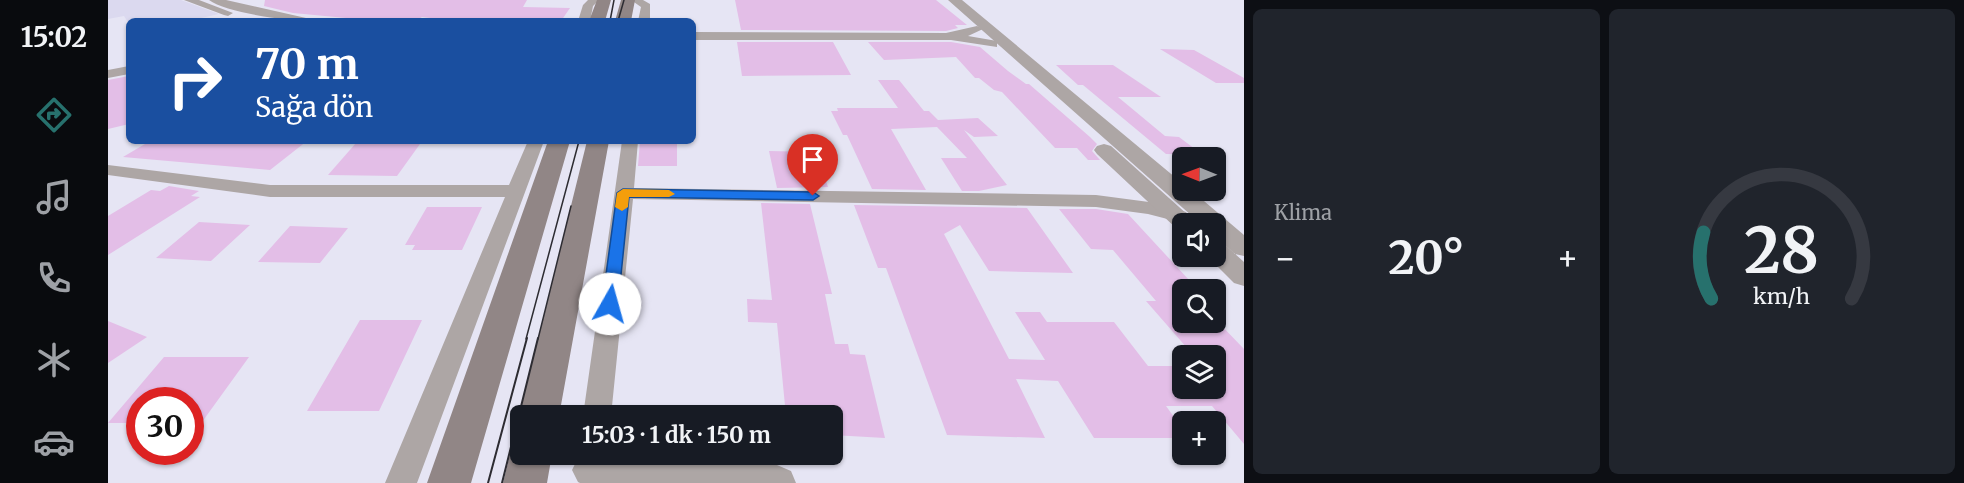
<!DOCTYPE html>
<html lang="tr">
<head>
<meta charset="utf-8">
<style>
	:root { --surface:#171b24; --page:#20242c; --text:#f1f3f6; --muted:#9ea1a6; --line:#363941; --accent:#27716d }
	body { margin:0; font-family:Merriweather,serif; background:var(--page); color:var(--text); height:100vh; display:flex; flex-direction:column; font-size:22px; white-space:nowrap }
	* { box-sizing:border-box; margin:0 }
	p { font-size:20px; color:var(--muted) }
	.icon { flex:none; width:33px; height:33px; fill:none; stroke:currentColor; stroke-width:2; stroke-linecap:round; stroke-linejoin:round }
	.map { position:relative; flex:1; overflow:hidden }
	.drawer { display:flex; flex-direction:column; gap:9px; padding:9px; background:#0d0f14; width:720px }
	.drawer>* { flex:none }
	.guide { position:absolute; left:18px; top:18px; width:570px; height:126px; border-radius:9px; box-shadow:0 2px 4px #0004; background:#1a4fa0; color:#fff; overflow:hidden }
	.needle { width:39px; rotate:271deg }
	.tools { position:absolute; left:1064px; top:147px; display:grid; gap:12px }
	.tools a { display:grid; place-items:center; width:54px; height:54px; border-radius:9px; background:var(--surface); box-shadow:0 2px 4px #0004; font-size:30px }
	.speed { position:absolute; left:18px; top:387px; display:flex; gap:12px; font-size:30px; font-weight:700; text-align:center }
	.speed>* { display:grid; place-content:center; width:78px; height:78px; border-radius:50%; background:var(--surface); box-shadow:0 2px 4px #0004; line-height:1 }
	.speed .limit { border:9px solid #d22; background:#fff; color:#111 }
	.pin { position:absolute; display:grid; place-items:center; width:51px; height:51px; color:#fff; margin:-62px -26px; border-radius:50% 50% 50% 0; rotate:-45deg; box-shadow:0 0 6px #0007 }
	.pin .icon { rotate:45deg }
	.me { position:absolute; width:66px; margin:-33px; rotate:7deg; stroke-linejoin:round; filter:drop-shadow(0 0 4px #0008) }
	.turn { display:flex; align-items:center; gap:21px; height:126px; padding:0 30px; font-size:27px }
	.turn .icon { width:78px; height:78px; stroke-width:2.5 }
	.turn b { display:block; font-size:42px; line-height:51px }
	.big { font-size:45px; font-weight:700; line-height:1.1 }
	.drawer .widget { flex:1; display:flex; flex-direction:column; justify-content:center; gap:9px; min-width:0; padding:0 21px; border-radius:9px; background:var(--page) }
	.drawer .dial { align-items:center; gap:0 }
	.dial svg { height:156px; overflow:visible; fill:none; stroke:var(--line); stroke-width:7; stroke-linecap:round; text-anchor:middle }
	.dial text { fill:var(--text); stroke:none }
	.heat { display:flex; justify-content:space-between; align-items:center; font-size:33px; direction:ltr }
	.drawer .tiles { flex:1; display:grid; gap:9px; grid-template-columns:repeat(2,1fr) }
	.trip { position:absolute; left:402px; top:405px; width:333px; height:60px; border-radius:9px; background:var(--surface); box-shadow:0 2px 4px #0004; font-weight:700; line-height:60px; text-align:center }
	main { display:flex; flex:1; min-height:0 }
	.menu { display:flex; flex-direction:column; width:108px; justify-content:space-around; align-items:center; background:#090b0e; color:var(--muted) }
	.menu .icon { width:42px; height:42px }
	.menu .on { color:var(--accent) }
	.menu b { font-size:27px; color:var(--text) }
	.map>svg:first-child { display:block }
	.built { fill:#dbd9ef }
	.building { fill:#e3bee7 }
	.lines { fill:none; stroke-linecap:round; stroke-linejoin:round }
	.minor { fill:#ada6a5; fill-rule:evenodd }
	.tertiary { fill:#ada6a5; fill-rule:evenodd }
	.secondary { fill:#918686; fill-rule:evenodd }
	.tram-far1 { stroke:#2d2c32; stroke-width:1.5 }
	.tram { stroke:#2d2c32; stroke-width:2 }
	.route { fill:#1a73e8; stroke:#114b97; stroke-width:1.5 }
	.slow { fill:#f59e0b }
</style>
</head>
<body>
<main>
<nav class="menu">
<b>15:02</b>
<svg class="icon on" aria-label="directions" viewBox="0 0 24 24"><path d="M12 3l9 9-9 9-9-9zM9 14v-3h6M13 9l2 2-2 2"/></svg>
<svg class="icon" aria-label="music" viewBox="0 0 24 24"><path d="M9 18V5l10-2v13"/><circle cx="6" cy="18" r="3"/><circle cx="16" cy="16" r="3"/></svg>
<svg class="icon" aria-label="phone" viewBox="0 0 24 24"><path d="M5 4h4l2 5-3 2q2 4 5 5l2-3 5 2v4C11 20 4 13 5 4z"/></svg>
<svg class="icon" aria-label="climate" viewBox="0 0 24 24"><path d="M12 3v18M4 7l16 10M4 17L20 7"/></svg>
<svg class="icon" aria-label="car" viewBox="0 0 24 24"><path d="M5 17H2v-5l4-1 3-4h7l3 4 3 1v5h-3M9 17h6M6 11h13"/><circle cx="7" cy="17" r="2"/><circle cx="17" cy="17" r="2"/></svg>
</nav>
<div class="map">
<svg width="1136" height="483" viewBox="0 0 1136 483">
	<rect width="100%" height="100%" fill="#e6e5f4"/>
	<path class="built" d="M0 0H73L111 14 80 21H21V24L16 16 0 19Z"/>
	<path class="building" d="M157 0H419L415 7 462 8 453 21H348L314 17 307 21H270L185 13 156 6Z
		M627 0H828L859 25H847L850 28 838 31 633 30Z
		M629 42H725L743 75 634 76Z
		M760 42H843L872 47 900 71 918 84H921L982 137 989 144 984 151 992 160H980L969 148H947L894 92 886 90 871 78H867L848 57 776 60Z
		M1052 49 1086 50 1136 78V83H1108Z
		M948 65H1005L1053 97H1010L1057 136 1071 137 1095 155 1058 154 975 85H970Z
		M21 76V124L0 129V80Z
		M770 80H791L816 111H821L830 120 870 118 890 136 866 137 856 130 899 185 871 191H854L833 158H859L829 127 783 129 818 190 764 189 739 135H735L723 111H730L729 108H790Z
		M42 141H199L162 170 15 157Z
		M532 141H569V166H530Z
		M248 143 312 144 289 176 220 175Z
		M661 151 708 152 720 187 669 188Z
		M61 186 91 191 83 196 92 197 0 255V216L43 190 52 191Z
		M653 203 702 204 724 294H717L727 344H740L742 354 757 355 777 438 724 435V416H678L669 323 640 322 639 299 664 300Z
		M746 205 919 208 965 273 881 271 852 225 836 234 901 359 937 360 907 312H932L939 322H1006L1040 366H1074V388H1107V356H1086L1038 301H1048L1005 250 983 249 951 209H988L1020 214 1081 280 1075 279 1084 290H1074V322H1110L1136 349V444L1104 406H1058L1074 428V438H986L950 381 908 379 937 438 839 435 778 268H770Z
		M319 207H374L354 250H304L307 245H297Z
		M91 222 142 225 103 261 48 258Z
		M182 226 240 228 212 263 150 262Z
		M252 320H314L271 411H199Z
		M0 321 39 337 0 363Z
		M56 357H141L94 422H82V400H32V423H0Z"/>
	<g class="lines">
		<path class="minor" d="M76 0H91L125 13 120 16 116 15Z
			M101 0H118L198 18 204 21C180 21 118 13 101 0Z
			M480 0H491L485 6 482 21H470L475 5Z
			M523 0H535L542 4V21H530L533 7Z
			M869 26 875 29 860 36 889 41V47L843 40H585V32L838 33Z
			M21 66V74L0 78V70Z
			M420 141H436L309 483H277L397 197H162L0 175V165L162 185H401Z
			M514 141H530L526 188 988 195 1041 202 1078 212 1081 216 1078 220 1071 222 1040 214 988 207 525 199 503 416H475Z"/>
		<path class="tertiary" d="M840 0H854L1074 183V190H1083L1136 235V256L1127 254 1107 236V224H1093Z
			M996 144 1003 146 1090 224H1074V230L1069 229 989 154 986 150 989 146Z
			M1107 242 1116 244 1136 262V286L1126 283 1099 256H1107Z
			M479 454 669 465 683 471 688 483H472L470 482 464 470 470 458Z"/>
		<path class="secondary" d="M489 0H503L497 21H481Z
			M513 0H527L523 21H507Z
			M440 141H462L363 483H319Z
			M479 141H501L451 416H412V418L411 416Z
			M412 440V454H444L439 483H395L402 454 408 441Z"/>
		<path class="tram-far1" d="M502 21 506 0
			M510 21 516 0
			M418 339 471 141
			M430 339 463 206"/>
		<path class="tram" d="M380 483 419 338
			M394 483 430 338"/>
	</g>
	<path class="route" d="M515 189 705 192 711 196 705 200 521 197 510 304 508 308H497L494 304 509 193Z"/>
	<path class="slow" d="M515 189 561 190 567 194 561 197H521L520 207 514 211 507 207 509 193Z"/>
</svg>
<div class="tools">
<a><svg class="needle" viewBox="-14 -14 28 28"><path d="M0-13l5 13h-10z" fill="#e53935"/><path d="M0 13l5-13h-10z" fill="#9ea1a6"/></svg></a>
<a><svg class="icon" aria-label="sound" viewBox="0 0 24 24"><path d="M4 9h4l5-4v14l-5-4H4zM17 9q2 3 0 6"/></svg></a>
<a><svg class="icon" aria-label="search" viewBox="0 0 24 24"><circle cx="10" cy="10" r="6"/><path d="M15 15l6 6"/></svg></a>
<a><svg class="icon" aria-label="layers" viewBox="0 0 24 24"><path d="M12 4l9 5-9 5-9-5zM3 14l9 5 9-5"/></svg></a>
<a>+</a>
</div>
<div class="speed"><div class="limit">30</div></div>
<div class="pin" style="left:705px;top:196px;background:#d93025"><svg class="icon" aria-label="arrive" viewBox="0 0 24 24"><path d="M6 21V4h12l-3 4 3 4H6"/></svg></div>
<svg class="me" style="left:502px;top:304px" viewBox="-20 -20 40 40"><circle r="19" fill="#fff"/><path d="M0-13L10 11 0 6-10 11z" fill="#1a73e8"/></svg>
<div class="trip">15:03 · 1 dk · 150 m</div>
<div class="guide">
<div class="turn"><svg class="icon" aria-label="right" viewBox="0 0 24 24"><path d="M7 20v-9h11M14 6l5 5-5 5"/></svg><div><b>70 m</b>Sağa dön</div></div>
</div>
</div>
<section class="drawer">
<div class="tiles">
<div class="widget"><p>Klima</p>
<div class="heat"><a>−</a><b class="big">20°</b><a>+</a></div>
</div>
<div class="widget dial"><svg viewBox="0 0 100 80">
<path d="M14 69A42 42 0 1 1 86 69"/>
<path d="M14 69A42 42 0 0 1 10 35" stroke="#27716d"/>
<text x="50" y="56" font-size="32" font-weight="700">28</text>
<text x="50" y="72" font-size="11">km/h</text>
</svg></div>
</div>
</section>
</main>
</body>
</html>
